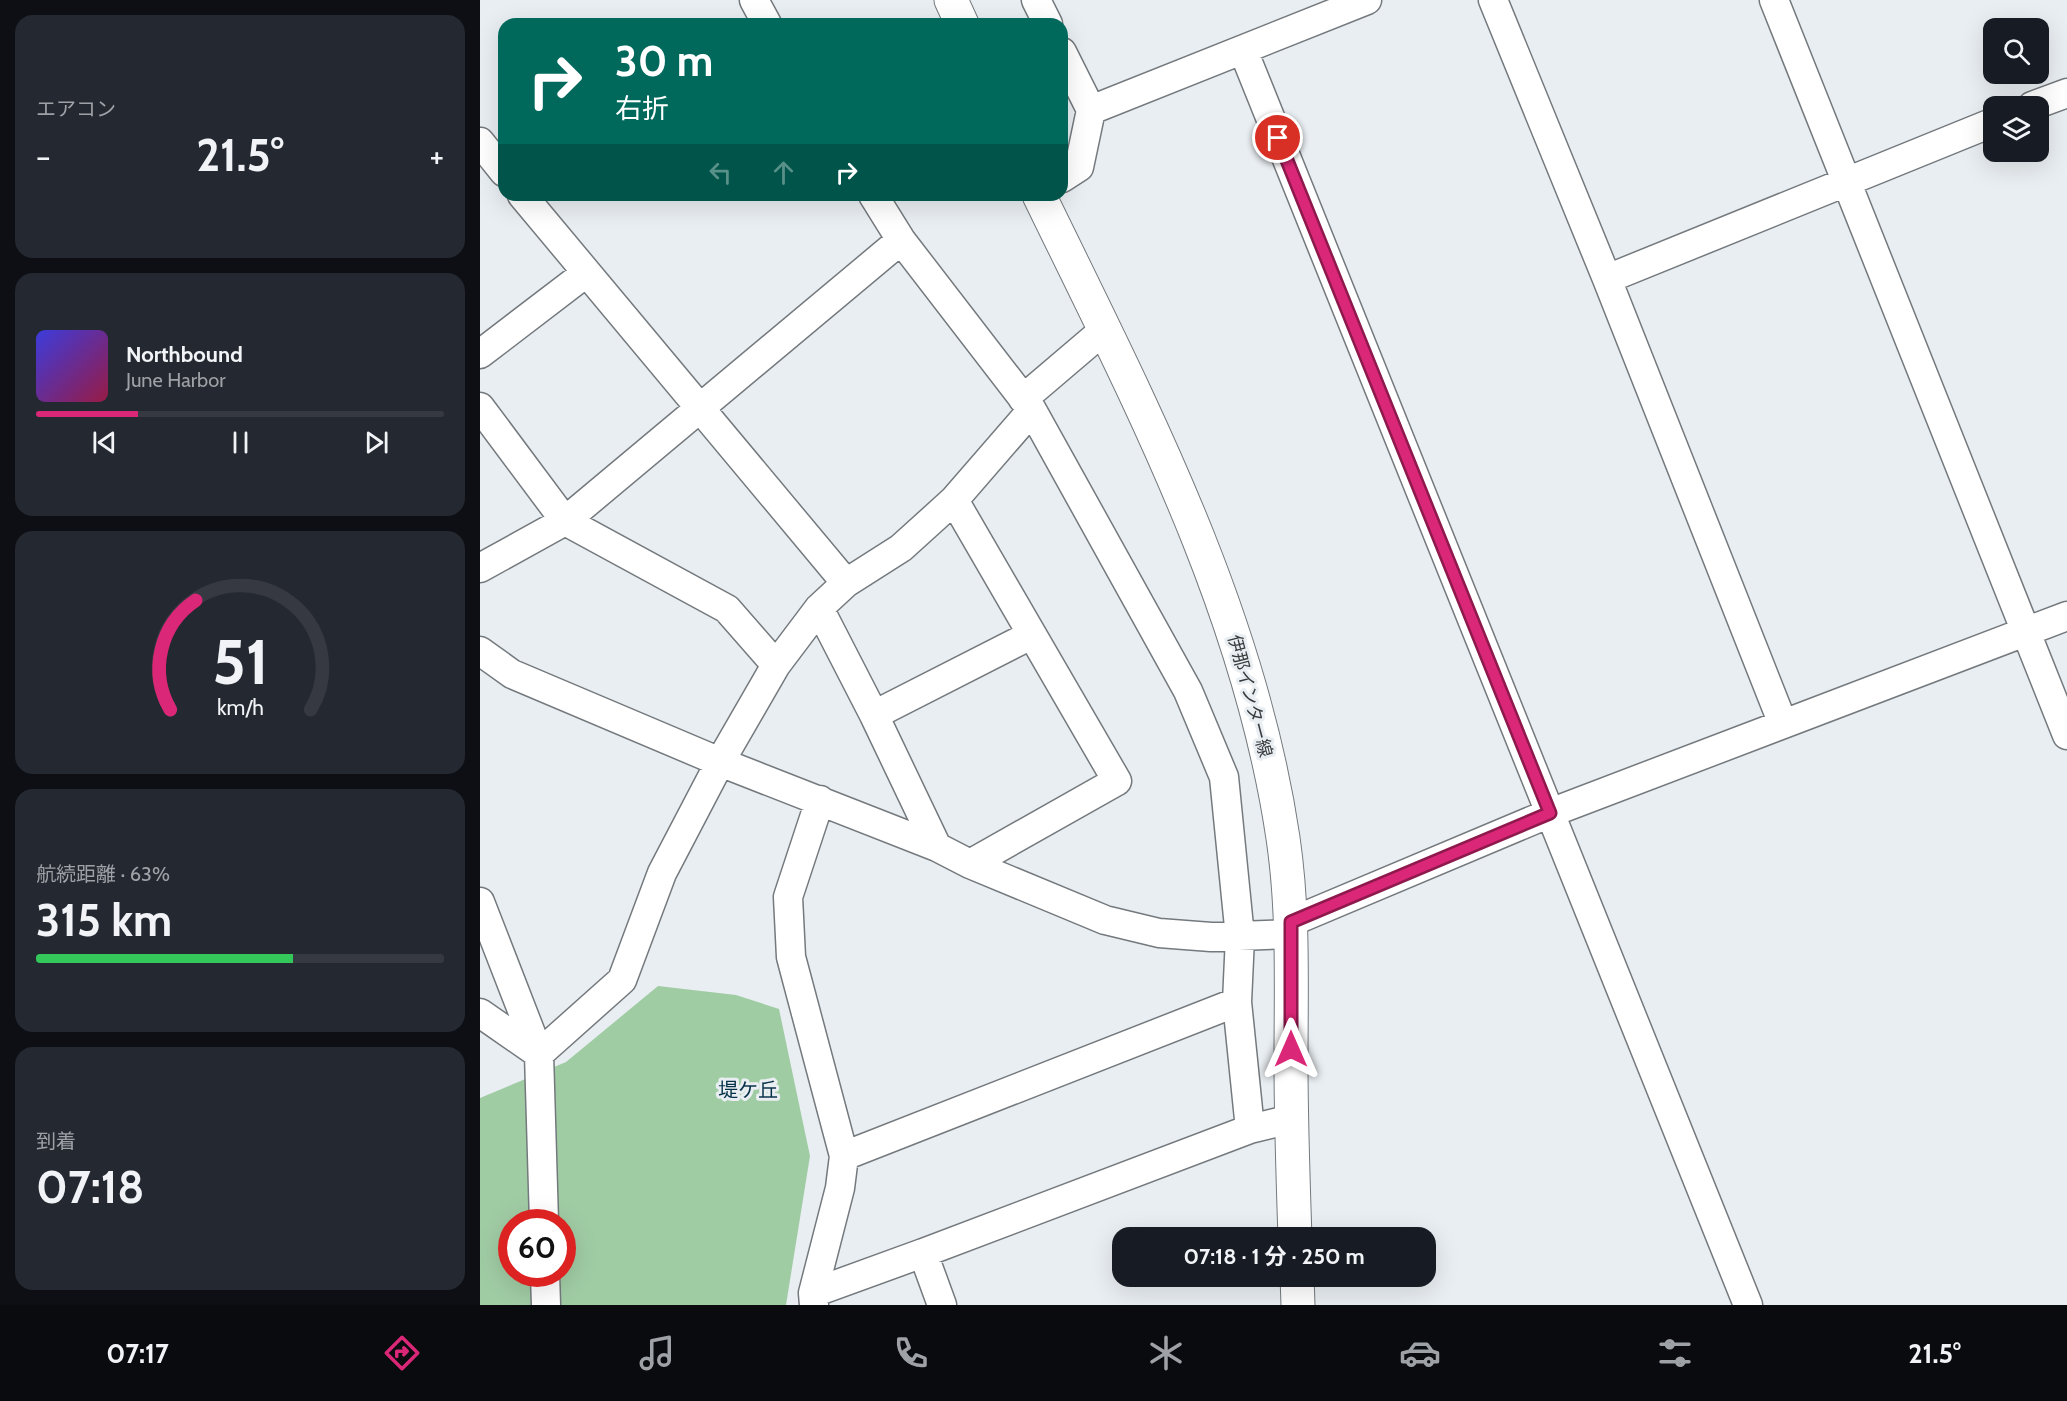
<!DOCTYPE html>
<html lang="ja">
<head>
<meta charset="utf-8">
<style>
	:root { --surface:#171b24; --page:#242831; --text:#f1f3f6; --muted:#9ea1a6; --line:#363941; --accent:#db2777 }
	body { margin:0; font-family:Cabin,"Noto Sans JP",sans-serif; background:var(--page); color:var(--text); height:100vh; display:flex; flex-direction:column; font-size:22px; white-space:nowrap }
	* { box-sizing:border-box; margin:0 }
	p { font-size:20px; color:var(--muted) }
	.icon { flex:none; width:33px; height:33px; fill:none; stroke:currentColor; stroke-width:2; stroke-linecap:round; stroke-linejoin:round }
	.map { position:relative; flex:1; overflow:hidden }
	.drawer { display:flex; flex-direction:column; gap:15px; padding:15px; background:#0d0f14; width:480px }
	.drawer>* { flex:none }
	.top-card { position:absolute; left:18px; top:18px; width:570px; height:183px; border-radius:18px; box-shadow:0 6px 24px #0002; background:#00695c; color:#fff; overflow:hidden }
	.buttons { position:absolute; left:1503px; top:18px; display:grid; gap:12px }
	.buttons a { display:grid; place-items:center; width:66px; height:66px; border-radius:12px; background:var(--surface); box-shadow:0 6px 24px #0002; font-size:30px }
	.speed { position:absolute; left:18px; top:1209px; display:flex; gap:12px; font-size:30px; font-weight:700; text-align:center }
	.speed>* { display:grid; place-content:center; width:78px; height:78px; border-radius:50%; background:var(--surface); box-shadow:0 6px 24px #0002; line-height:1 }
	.speed .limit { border:9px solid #d22; background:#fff; color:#111 }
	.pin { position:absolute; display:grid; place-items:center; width:51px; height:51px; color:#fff; margin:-26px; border:3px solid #fff; border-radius:50%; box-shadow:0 2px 6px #0007 }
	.me { position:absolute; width:66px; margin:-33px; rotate:0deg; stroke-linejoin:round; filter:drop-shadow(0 0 4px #0008) }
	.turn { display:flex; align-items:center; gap:21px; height:126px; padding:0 18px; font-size:27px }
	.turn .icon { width:78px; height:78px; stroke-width:2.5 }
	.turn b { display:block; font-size:42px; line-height:51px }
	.lanes { display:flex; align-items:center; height:57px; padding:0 18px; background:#0003; justify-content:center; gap:30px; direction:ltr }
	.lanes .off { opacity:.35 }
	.big { font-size:45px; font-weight:700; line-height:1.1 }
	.drawer .tile { flex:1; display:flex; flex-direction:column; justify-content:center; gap:9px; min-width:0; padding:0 21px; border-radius:18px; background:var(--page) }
	.drawer .dial { align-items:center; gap:0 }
	.dial svg { height:156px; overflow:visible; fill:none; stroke:var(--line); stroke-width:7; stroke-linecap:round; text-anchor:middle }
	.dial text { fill:var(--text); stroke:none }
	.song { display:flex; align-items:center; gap:18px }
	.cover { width:72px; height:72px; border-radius:9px; background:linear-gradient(135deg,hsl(240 70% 55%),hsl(340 70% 35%)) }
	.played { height:6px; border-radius:3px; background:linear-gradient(90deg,var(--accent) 25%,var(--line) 25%) }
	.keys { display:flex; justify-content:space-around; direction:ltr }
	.heat { display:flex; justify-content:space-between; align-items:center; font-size:33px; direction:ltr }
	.charge { height:9px; border-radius:4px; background:linear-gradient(90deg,#34c759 63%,var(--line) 0) }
	.trip { position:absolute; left:632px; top:1227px; width:324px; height:60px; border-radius:18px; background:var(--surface); box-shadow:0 6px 24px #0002; font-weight:700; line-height:60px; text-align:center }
	.dock { display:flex; height:96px; justify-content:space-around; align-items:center; background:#090b0e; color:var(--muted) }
	.dock .icon { width:42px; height:42px }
	.dock .current { color:var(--accent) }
	.dock b { font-size:27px; color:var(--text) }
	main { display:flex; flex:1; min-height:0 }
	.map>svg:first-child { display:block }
	.green { fill:#a0cca4; fill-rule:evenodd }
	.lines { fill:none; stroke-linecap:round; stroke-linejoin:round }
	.street-casing { stroke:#74797d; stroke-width:31 }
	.primary-casing { stroke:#74797d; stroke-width:35 }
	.street { stroke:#fff; stroke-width:28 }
	.primary { stroke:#fff; stroke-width:33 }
	.route-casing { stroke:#8e194d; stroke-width:15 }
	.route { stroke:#db2777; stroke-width:10 }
	.labels { text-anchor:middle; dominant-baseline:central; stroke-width:6; stroke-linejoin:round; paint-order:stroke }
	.street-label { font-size:18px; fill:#393b3c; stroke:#e9eef2 }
	.neighbourhood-label { font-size:20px; fill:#053147; stroke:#e9eef2 }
</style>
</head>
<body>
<main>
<section class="drawer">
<div class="tile"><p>エアコン</p>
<div class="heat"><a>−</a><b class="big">21.5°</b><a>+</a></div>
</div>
<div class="tile">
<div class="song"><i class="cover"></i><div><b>Northbound</b><p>June Harbor</p></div></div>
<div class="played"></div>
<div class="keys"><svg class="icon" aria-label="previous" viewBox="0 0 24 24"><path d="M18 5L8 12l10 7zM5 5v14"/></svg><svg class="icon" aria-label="pause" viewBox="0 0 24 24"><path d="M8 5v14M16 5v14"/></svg><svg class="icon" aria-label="next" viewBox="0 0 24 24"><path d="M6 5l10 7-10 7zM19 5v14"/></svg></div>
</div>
<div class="tile dial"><svg viewBox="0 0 100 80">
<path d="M14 69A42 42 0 1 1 86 69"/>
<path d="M14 69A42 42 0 0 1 27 13" stroke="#db2777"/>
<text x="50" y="56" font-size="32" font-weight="700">51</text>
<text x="50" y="72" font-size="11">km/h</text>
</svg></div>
<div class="tile"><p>航続距離 · 63%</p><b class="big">315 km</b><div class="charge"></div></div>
<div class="tile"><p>到着</p><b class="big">07:18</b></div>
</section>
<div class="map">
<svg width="1587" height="1305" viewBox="0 0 1587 1305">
	<rect width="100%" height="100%" fill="#e9eef2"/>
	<path class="green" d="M178 986 256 995 299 1009 330 1156 306 1305H0V1098L86 1062ZM32 1222H82V1274H32Z"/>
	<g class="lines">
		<g class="street-casing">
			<path id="street" d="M274 0 287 24
				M556 0 568 24
				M1013 0 1127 279 1303 724
				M1294 0 1587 735
				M763 50 1268 1305
				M582 52 611 110
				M1552 106 1587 93
				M0 142 24 172
				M582 178 599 167 611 110 887 0
				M42 195 366 583
				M393 195 421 240
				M1127 279 1514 122
				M0 354 106 273
				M543 399 624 330
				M0 407 85 521 0 568
				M474 500 637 781 490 864
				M339 608 394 715 457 847
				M0 651 32 674 240 762 457 847 490 864 625 920 679 933 731 937 811 934
				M296 665 247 609 85 521 421 240 552 410 708 691 744 777 760 937 757 1002 364 1156
				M394 715 551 635
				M0 902 59 1054 64 1222
				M811 922 1070 813 1587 616
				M757 1002 770 1129
				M0 1013 59 1054
				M59 1054 142 980 182 873 240 762 296 665 339 608 366 583 421 548 474 500 552 410
				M443 1253 770 1129 811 1119
				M65 1274 66 1305
				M333 1293 443 1253 462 1305
				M334 1305 333 1293 360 1188 364 1156 311 957 308 897 340 800"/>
		</g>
		<g class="primary-casing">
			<path id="primary" d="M471 0 482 24
				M559 195C659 401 769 608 803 838 814 912 811 987 811 1062 811 1121 813 1179 815 1238
				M817 1276 818 1305"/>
		</g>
		<use href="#street" class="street"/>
		<use href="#primary" class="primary"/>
	</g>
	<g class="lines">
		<g class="route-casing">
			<path id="route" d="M798 138 1070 813 811 922V1049"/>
		</g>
		<use href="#route" class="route"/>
	</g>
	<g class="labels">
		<g class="street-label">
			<text transform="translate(770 696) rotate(75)">伊那インター線</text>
		</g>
		<g class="neighbourhood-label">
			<text x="268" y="1090">堤ケ丘</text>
		</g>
	</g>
</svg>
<div class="buttons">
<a><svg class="icon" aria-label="search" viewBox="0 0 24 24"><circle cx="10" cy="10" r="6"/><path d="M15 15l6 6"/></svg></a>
<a><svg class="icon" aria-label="layers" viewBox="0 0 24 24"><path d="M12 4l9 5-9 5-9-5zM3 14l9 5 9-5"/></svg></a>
</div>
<div class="speed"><div class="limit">60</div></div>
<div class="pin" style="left:798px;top:138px;background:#d93025"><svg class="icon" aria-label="arrive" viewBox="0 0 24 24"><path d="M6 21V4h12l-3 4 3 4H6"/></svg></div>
<svg class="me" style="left:811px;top:1049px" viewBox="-20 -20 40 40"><path d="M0-17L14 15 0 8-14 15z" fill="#db2777" stroke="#fff" stroke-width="4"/></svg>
<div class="trip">07:18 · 1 分 · 250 m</div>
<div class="top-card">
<div class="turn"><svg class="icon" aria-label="right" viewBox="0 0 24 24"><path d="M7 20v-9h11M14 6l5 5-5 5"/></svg><div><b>30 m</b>右折</div></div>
<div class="lanes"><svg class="icon off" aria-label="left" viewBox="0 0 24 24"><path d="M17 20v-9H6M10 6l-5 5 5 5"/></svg><svg class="icon off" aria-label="ahead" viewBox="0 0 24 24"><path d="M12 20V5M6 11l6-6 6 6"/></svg><svg class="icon" aria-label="right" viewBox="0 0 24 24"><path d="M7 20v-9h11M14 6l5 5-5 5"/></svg></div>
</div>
</div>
</main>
<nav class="dock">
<b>07:17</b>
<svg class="icon current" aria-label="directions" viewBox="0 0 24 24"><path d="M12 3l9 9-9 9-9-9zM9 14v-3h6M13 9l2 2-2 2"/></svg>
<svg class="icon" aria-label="music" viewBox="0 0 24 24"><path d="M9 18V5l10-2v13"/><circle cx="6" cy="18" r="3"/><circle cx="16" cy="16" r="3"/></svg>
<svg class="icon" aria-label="phone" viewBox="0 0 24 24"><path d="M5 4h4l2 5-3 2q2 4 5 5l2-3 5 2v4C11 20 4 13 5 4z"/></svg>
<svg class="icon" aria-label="climate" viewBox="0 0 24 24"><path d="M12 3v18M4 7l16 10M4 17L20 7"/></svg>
<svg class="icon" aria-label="car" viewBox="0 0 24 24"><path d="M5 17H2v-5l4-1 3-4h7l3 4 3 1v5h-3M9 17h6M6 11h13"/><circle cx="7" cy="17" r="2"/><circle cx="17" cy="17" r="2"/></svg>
<svg class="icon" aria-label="filters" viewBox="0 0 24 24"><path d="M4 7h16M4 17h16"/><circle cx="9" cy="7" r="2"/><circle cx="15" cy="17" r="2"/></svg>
<b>21.5°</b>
</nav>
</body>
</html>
